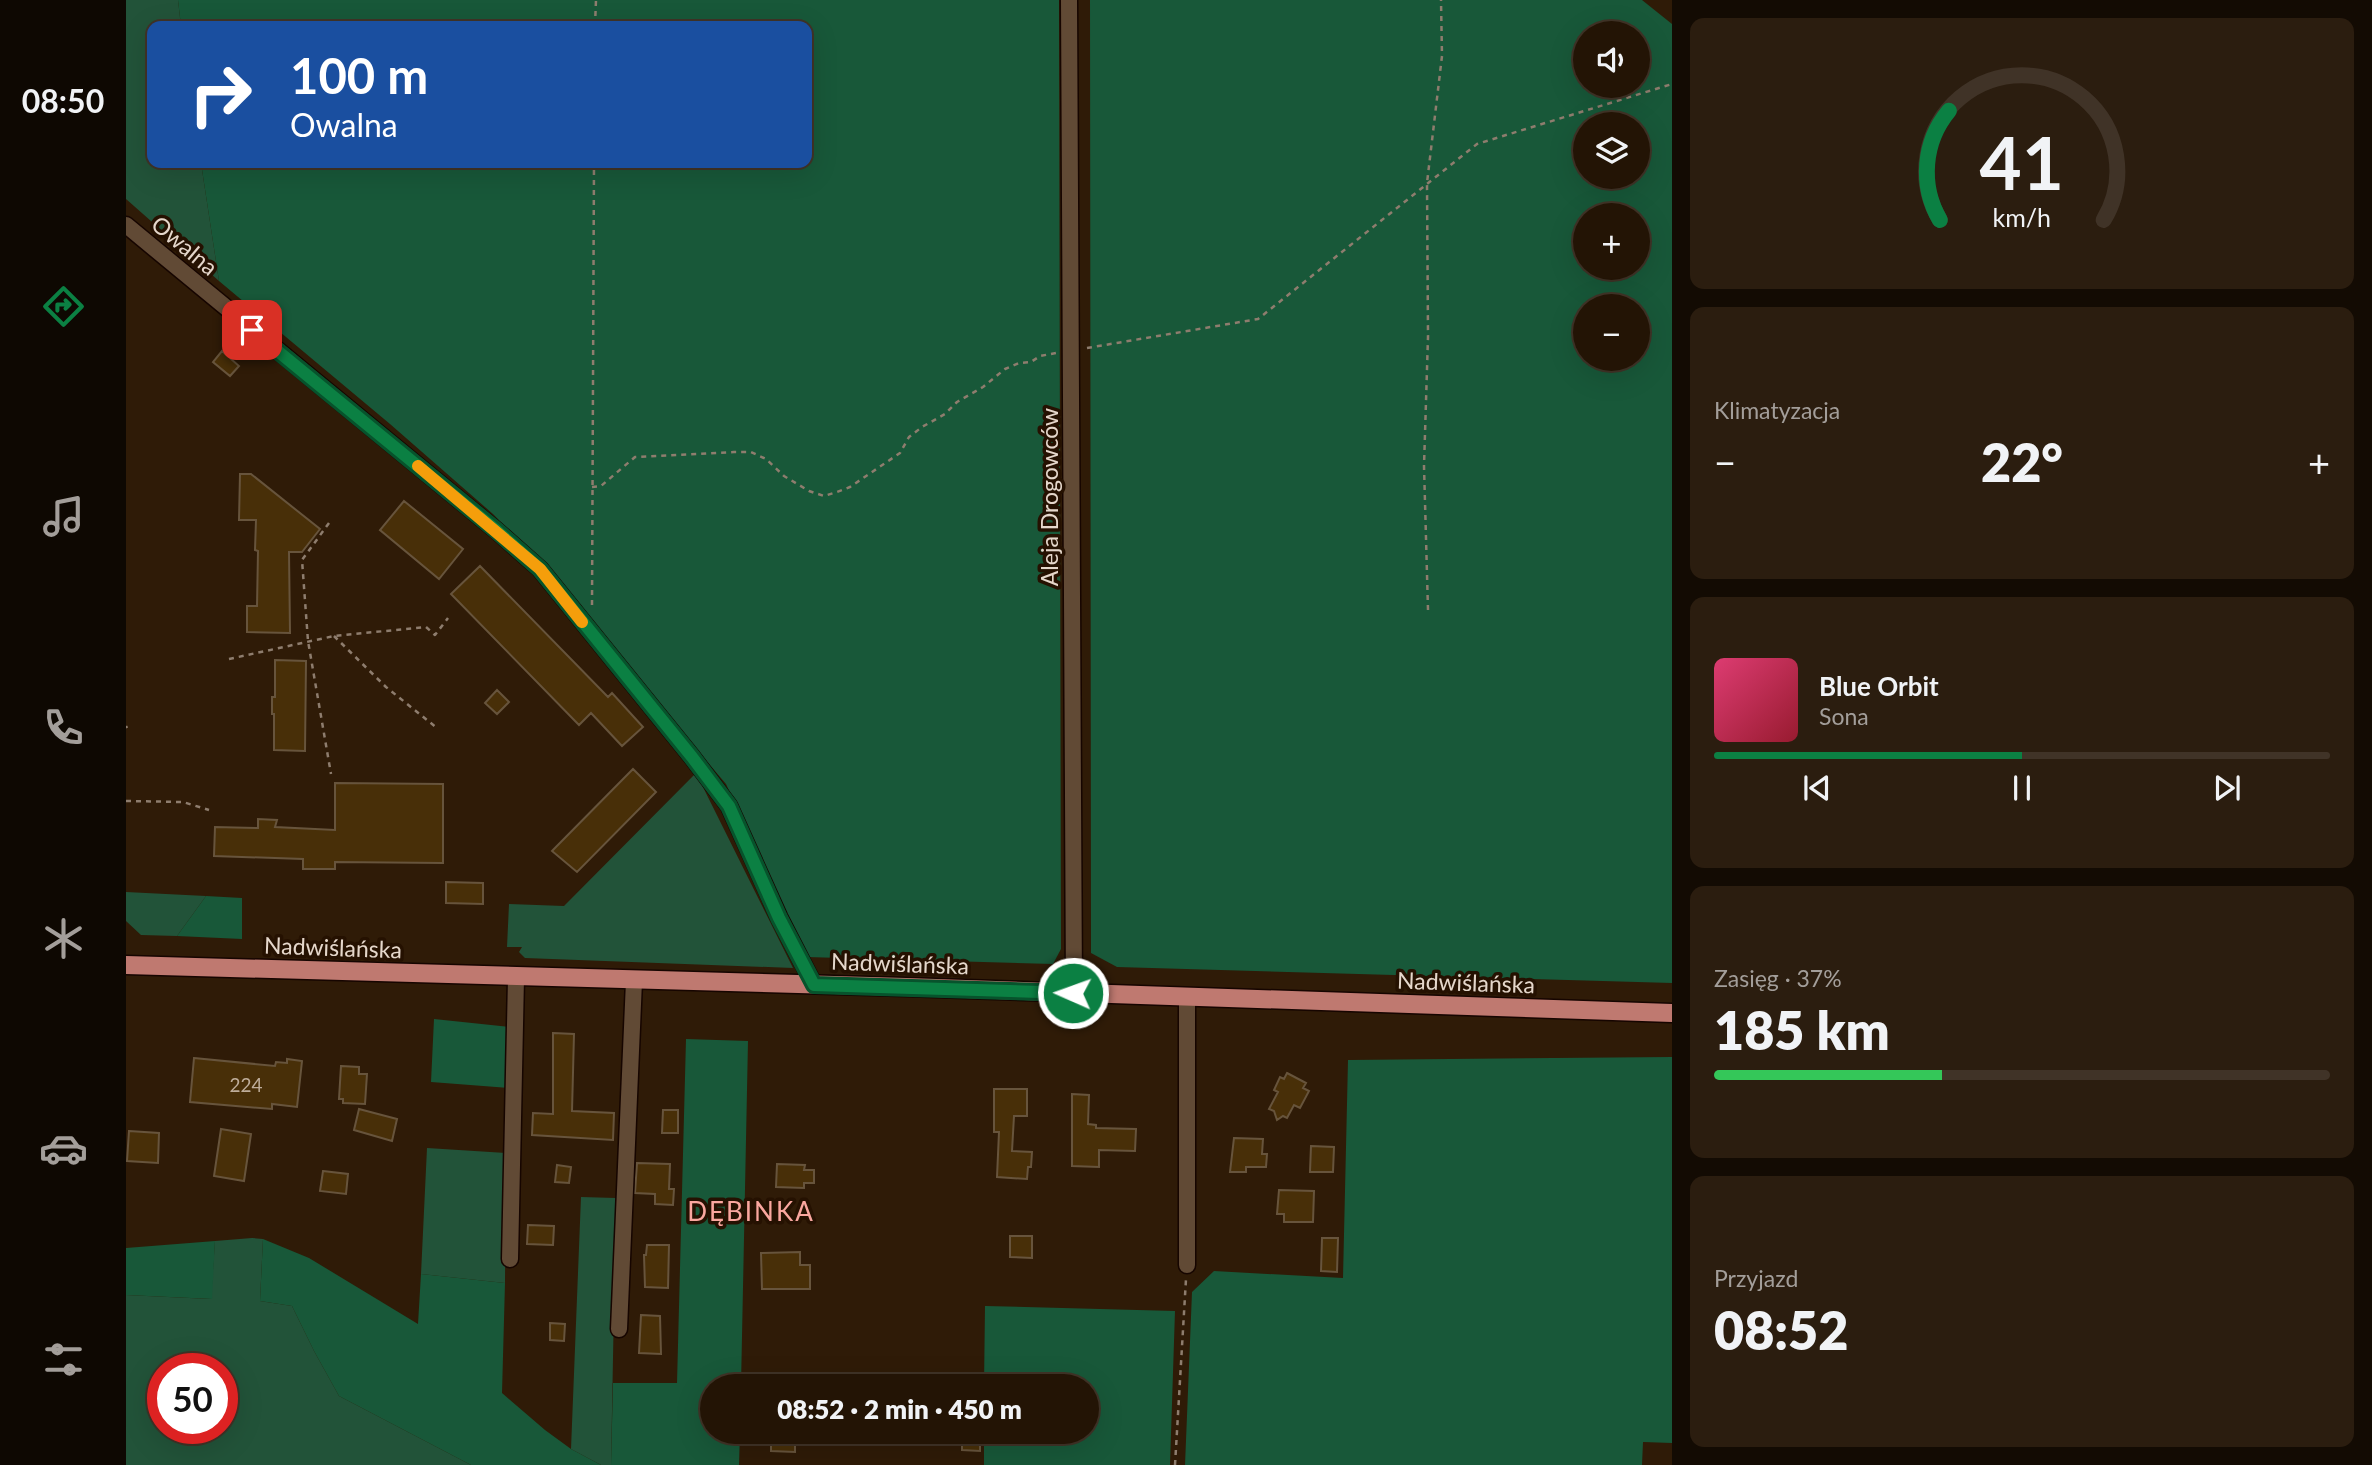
<!DOCTYPE html>
<html lang="pl">
<head>
<meta charset="utf-8">
<style>
	:root { --surface:#231405; --page:#2b1d0f; --text:#f1f3f6; --muted:#a39e9a; --line:#403327; --accent:#0b8043 }
	body { margin:0; font-family:Lato,sans-serif; background:var(--page); color:var(--text); height:100vh; display:flex; flex-direction:column; font-size:26px; white-space:nowrap }
	* { box-sizing:border-box; margin:0 }
	p { font-size:23px; color:var(--muted) }
	.icon { flex:none; width:38px; height:38px; fill:none; stroke:currentColor; stroke-width:2; stroke-linecap:round; stroke-linejoin:round }
	.map { position:relative; flex:1; overflow:hidden }
	.details { display:flex; flex-direction:column; gap:18px; padding:18px; background:#130b03; width:700px }
	.details>* { flex:none }
	.hud { position:absolute; left:21px; top:21px; width:665px; height:147px; border-radius:14px; box-shadow:0 7px 28px #0002,0 0 0 2px var(--line); background:#1a4fa0; color:#fff; overflow:hidden }
	.buttons { position:absolute; left:1447px; top:21px; display:grid; gap:14px }
	.buttons a { display:grid; place-items:center; width:77px; height:77px; border-radius:50%; background:var(--surface); box-shadow:0 7px 28px #0002,0 0 0 2px var(--line); font-size:35px }
	.speed { position:absolute; left:21px; top:1353px; display:flex; gap:14px; font-size:35px; font-weight:700; text-align:center }
	.speed>* { display:grid; place-content:center; width:91px; height:91px; border-radius:50%; background:var(--surface); box-shadow:0 7px 28px #0002,0 0 0 2px var(--line); line-height:1 }
	.speed .limit { border:10px solid #d22; background:#fff; color:#111 }
	.pin { position:absolute; display:grid; place-items:center; width:60px; height:60px; color:#fff; margin:-30px; border-radius:14px; box-shadow:0 4px 10px #0006 }
	.me { position:absolute; width:77px; margin:-38px; rotate:272deg; stroke-linejoin:round; filter:drop-shadow(0 0 5px #0008) }
	.turn { display:flex; align-items:center; gap:24px; height:147px; padding:0 28px; font-size:32px }
	.turn .icon { width:91px; height:91px; stroke-width:2.5 }
	.turn b { display:block; font-size:49px; line-height:60px }
	.big { font-size:52px; font-weight:800; line-height:1.1 }
	.details .widget { flex:1; display:flex; flex-direction:column; justify-content:center; gap:10px; min-width:0; padding:0 24px; border-radius:14px; background:var(--page) }
	.details .dial { align-items:center; gap:0 }
	.dial svg { height:182px; overflow:visible; fill:none; stroke:var(--line); stroke-width:7; stroke-linecap:round; text-anchor:middle }
	.dial text { fill:var(--text); stroke:none }
	.song { display:flex; align-items:center; gap:21px }
	.cover { width:84px; height:84px; border-radius:10px; background:linear-gradient(135deg,hsl(340 70% 55%),hsl(350 70% 35%)) }
	.played { height:7px; border-radius:4px; background:linear-gradient(90deg,var(--accent) 50%,var(--line) 50%) }
	.keys { display:flex; justify-content:space-around; direction:ltr }
	.heat { display:flex; justify-content:space-between; align-items:center; font-size:38px; direction:ltr }
	.charge { height:10px; border-radius:5px; background:linear-gradient(90deg,#34c759 37%,var(--line) 0) }
	.trip { position:absolute; left:574px; top:1374px; width:399px; height:70px; border-radius:35px; background:var(--surface); box-shadow:0 7px 28px #0002,0 0 0 2px var(--line); font-weight:800; line-height:70px; text-align:center }
	main { display:flex; flex:1; min-height:0 }
	.menu { display:flex; flex-direction:column; width:126px; justify-content:space-around; align-items:center; background:#0e0802; color:var(--muted) }
	.menu .icon { width:49px; height:49px }
	.menu .selected { color:var(--accent) }
	.menu b { font-size:32px; color:var(--text) }
	.map>svg:first-child { display:block }
	.green { fill:#225339; fill-rule:evenodd }
	.forest { fill:#185839; fill-rule:evenodd }
	.building { fill:#482f08; stroke:#67543c; stroke-width:2 }
	.lines { fill:none; stroke-linecap:round; stroke-linejoin:round }
	.minor-casing { stroke:#160500; stroke-width:19 }
	.major-casing { stroke:#160500; stroke-width:21 }
	.path { stroke:#8e7d6e; stroke-width:2.5; stroke-dasharray:5 5; stroke-linecap:butt }
	.minor { stroke:#614a35; stroke-width:16 }
	.major { stroke:#bf7970; stroke-width:18 }
	.route-casing { stroke:#07532c; stroke-width:18 }
	.route { stroke:#0b8043; stroke-width:12 }
	.slow { stroke:#f59e0b; stroke-width:12 }
	.labels { text-anchor:middle; dominant-baseline:central; stroke-width:7; stroke-linejoin:round; paint-order:stroke }
	.number-label { font-size:19px; fill:#bead9a }
	.street-label { font-size:23px; fill:#e5d7cb; stroke:#251101 }
	.quarter-label { font-size:26px; letter-spacing:2px; fill:#faa79f; stroke:#251101 }
</style>
</head>
<body>
<main>
<nav class="menu">
<b>08:50</b>
<svg class="icon selected" aria-label="directions" viewBox="0 0 24 24"><path d="M12 3l9 9-9 9-9-9zM9 14v-3h6M13 9l2 2-2 2"/></svg>
<svg class="icon" aria-label="music" viewBox="0 0 24 24"><path d="M9 18V5l10-2v13"/><circle cx="6" cy="18" r="3"/><circle cx="16" cy="16" r="3"/></svg>
<svg class="icon" aria-label="phone" viewBox="0 0 24 24"><path d="M5 4h4l2 5-3 2q2 4 5 5l2-3 5 2v4C11 20 4 13 5 4z"/></svg>
<svg class="icon" aria-label="climate" viewBox="0 0 24 24"><path d="M12 3v18M4 7l16 10M4 17L20 7"/></svg>
<svg class="icon" aria-label="car" viewBox="0 0 24 24"><path d="M5 17H2v-5l4-1 3-4h7l3 4 3 1v5h-3M9 17h6M6 11h13"/><circle cx="7" cy="17" r="2"/><circle cx="17" cy="17" r="2"/></svg>
<svg class="icon" aria-label="filters" viewBox="0 0 24 24"><path d="M4 7h16M4 17h16"/><circle cx="9" cy="7" r="2"/><circle cx="15" cy="17" r="2"/></svg>
</nav>
<div class="map">
<svg width="1546" height="1465" viewBox="0 0 1546 1465">
	<rect width="100%" height="100%" fill="#2f1b07"/>
	<path class="green" d="M0 0H52L55 26H26V163H75L93 281 0 199Z
		M570 773 667 968 399 958 393 952 396 947H381L383 904 438 906Z
		M0 892 80 896 51 936 15 935 0 921Z
		M301 1148 380 1153 379 1283 295 1274Z
		M455 1197 490 1198 485 1465H475L445 1449Z
		M126 1238 137 1239 134 1301 166 1306 188 1351 213 1396 345 1465H0V1295L85 1299 89 1241ZM37 1368H96V1428H37Z"/>
	<path class="forest" d="M52 0H933L935 949 927 964 680 957 600 784 489 653 472 628 431 579 367 514 264 424 93 281 75 163H681V26H55Z
		M964 0H1516L1546 24V983L991 967 965 953ZM1512 33V86H1460V33ZM1512 124V177H1460V124ZM1512 215V268H1460V215ZM1512 306V359H1460V306Z
		M80 896 116 898V939L51 936Z
		M308 1019 384 1027 383 1088 305 1082Z
		M560 1039 622 1041 615 1386H586V1432H614L613 1465H485L487 1383H551Z
		M1546 1057V1443L1517 1442 1516 1465H1059L1066 1292 1088 1271 1217 1278 1222 1060Z
		M137 1239 183 1258 292 1324 295 1274 379 1283 376 1393 419 1430 445 1449 475 1465H345L213 1396 188 1351 166 1306 134 1301Z
		M89 1241 86 1299 0 1295V1248Z
		M859 1306 1049 1311 1044 1465H858V1432H961V1386H858Z"/>
	<path class="building" d="M96 351 113 366 104 376 87 362Z
		M114 474H125L194 529 176 552H163L164 633 121 632V606H131L132 551 129 550 130 520H113Z
		M278 501 337 549 313 579 254 530Z
		M354 566 482 697 486 693 517 727 496 746 465 713 453 725 325 594Z
		M149 660 180 661 179 751 148 750V714H146V697H149Z
		M371 690 383 702 371 714 359 703Z
		M507 769 530 792 451 872 426 851Z
		M209 783 317 784V863L209 862V869H177V859L88 856 89 827 132 828V819L151 820 149 827 209 830Z
		M320 882 357 883V904L320 903Z
		M427 1033 448 1034 446 1111 488 1113 487 1140 406 1135 407 1113 427 1114Z
		M68 1058 149 1066 150 1062 161 1063V1059L176 1061 171 1107 146 1104V1109L64 1102Z
		M215 1066 233 1067V1074H241L239 1104 217 1103V1099H213Z
		M1161 1073 1180 1083 1177 1088 1183 1091 1174 1108 1168 1105 1161 1118 1157 1116 1151 1120 1148 1111 1143 1109 1152 1092 1148 1090 1154 1077 1158 1079Z
		M868 1089H901V1116H888L886 1151 906 1152 905 1167H902L901 1179 871 1177 873 1132H868Z
		M946 1094 963 1095 962 1124 970 1125V1128L1010 1129 1009 1151 973 1150V1167L946 1166Z
		M233 1109 271 1119 266 1141 228 1130Z
		M537 1110H552V1133H536Z
		M95 1129 125 1134 118 1181 88 1176Z
		M3 1131 33 1133 32 1163 1 1161Z
		M1108 1138 1137 1139 1136 1154H1141L1140 1167H1120V1172H1104Z
		M1185 1146 1208 1147 1207 1172H1184Z
		M511 1163 544 1164 543 1189H548L547 1205 529 1204V1194L509 1193Z
		M651 1164 679 1165 678 1170H688V1183H678V1188L650 1187Z
		M431 1165 445 1167 443 1183 429 1182Z
		M197 1171 222 1174 220 1194 194 1191Z
		M1153 1190 1188 1191 1187 1222H1158V1214H1151Z
		M402 1225 428 1226 427 1245 401 1244Z
		M884 1236H906V1258L884 1257Z
		M1196 1238H1212L1211 1272 1195 1271Z
		M521 1245H543L542 1288 519 1287 518 1255H520Z
		M674 1252V1265H684V1289H636L635 1253Z
		M515 1315 534 1316 535 1354 513 1353Z
		M424 1323 439 1324 438 1341 424 1340Z
		M645 1432H669V1452L645 1451Z
		M836 1432H854V1451L836 1450Z"/>
	<g class="lines">
		<g class="minor-casing">
			<path id="minor" d="M943 0 948 993
				M0 225 371 531 414 569 566 757 603 806 653 917 688 985
				M384 1259 390 978
				M1061 1265V997
				M493 1329 508 981"/>
		</g>
		<g class="major-casing">
			<path id="major" d="M0 965 780 987 1546 1013"/>
		</g>
		<path class="path" d="M469 26 470 0
			M961 348 1132 319 1351 144 1546 84
			M466 487 475 486 509 457 608 452H625L640 459 658 476 683 491 698 496 711 492 724 487 774 453 783 437 796 427 819 414 831 402 857 387 879 369 893 363 905 362 914 356 930 353
			M203 523 176 560 182 641 205 774
			M466 605 468 163
			M1302 610 1298 466 1302 337 1301 183 1316 56 1315 0
			M208 636 260 687 311 728
			M103 659 208 636 300 627 309 635 322 618
			M0 726 1 728
			M0 801 57 802 83 810
			M1049 1465 1060 1279"/>
		<use href="#minor" class="minor"/>
		<use href="#major" class="major"/>
	</g>
	<g class="lines">
		<g class="route-casing">
			<path id="route" d="M126 330 371 531 414 569 566 757 603 806 653 918 688 985 947 993"/>
		</g>
		<use href="#route" class="route"/>
		<path class="slow" d="M292 466 414 569 456 622"/>
	</g>
	<g class="labels">
		<g class="number-label">
			<text x="120" y="1084">224</text>
		</g>
		<g class="street-label">
			<text transform="translate(59 245) rotate(40)">Owalna</text>
			<text transform="translate(923 497) rotate(-90)">Aleja Drogowców</text>
			<text transform="translate(207 947) rotate(2)">Nadwiślańska</text>
			<text transform="translate(774 963) rotate(2)">Nadwiślańska</text>
			<text transform="translate(1340 982) rotate(2)">Nadwiślańska</text>
		</g>
		<g class="quarter-label">
			<text x="625" y="1211">DĘBINKA</text>
		</g>
	</g>
</svg>
<div class="buttons">
<a><svg class="icon" aria-label="sound" viewBox="0 0 24 24"><path d="M4 9h4l5-4v14l-5-4H4zM17 9q2 3 0 6"/></svg></a>
<a><svg class="icon" aria-label="layers" viewBox="0 0 24 24"><path d="M12 4l9 5-9 5-9-5zM3 14l9 5 9-5"/></svg></a>
<a>+</a>
<a>−</a>
</div>
<div class="speed"><div class="limit">50</div></div>
<div class="pin" style="left:126px;top:330px;background:#d93025"><svg class="icon" aria-label="arrive" viewBox="0 0 24 24"><path d="M6 21V4h12l-3 4 3 4H6"/></svg></div>
<svg class="me" style="left:947px;top:993px" viewBox="-20 -20 40 40"><circle r="17" fill="#0b8043" stroke="#fff" stroke-width="3"/><path d="M0-11L8 9 0 5-8 9z" fill="#fff"/></svg>
<div class="trip">08:52 · 2 min · 450 m</div>
<div class="hud">
<div class="turn"><svg class="icon" aria-label="right" viewBox="0 0 24 24"><path d="M7 20v-9h11M14 6l5 5-5 5"/></svg><div><b>100 m</b>Owalna</div></div>
</div>
</div>
<section class="details">
<div class="widget dial"><svg viewBox="0 0 100 80">
<path d="M14 69A42 42 0 1 1 86 69"/>
<path d="M14 69A42 42 0 0 1 18 21" stroke="#0b8043"/>
<text x="50" y="56" font-size="32" font-weight="700">41</text>
<text x="50" y="72" font-size="11">km/h</text>
</svg></div>
<div class="widget"><p>Klimatyzacja</p>
<div class="heat"><a>−</a><b class="big">22°</b><a>+</a></div>
</div>
<div class="widget">
<div class="song"><i class="cover"></i><div><b>Blue Orbit</b><p>Sona</p></div></div>
<div class="played"></div>
<div class="keys"><svg class="icon" aria-label="previous" viewBox="0 0 24 24"><path d="M18 5L8 12l10 7zM5 5v14"/></svg><svg class="icon" aria-label="pause" viewBox="0 0 24 24"><path d="M8 5v14M16 5v14"/></svg><svg class="icon" aria-label="next" viewBox="0 0 24 24"><path d="M6 5l10 7-10 7zM19 5v14"/></svg></div>
</div>
<div class="widget"><p>Zasięg · 37%</p><b class="big">185 km</b><div class="charge"></div></div>
<div class="widget"><p>Przyjazd</p><b class="big">08:52</b></div>
</section>
</main>
</body>
</html>
